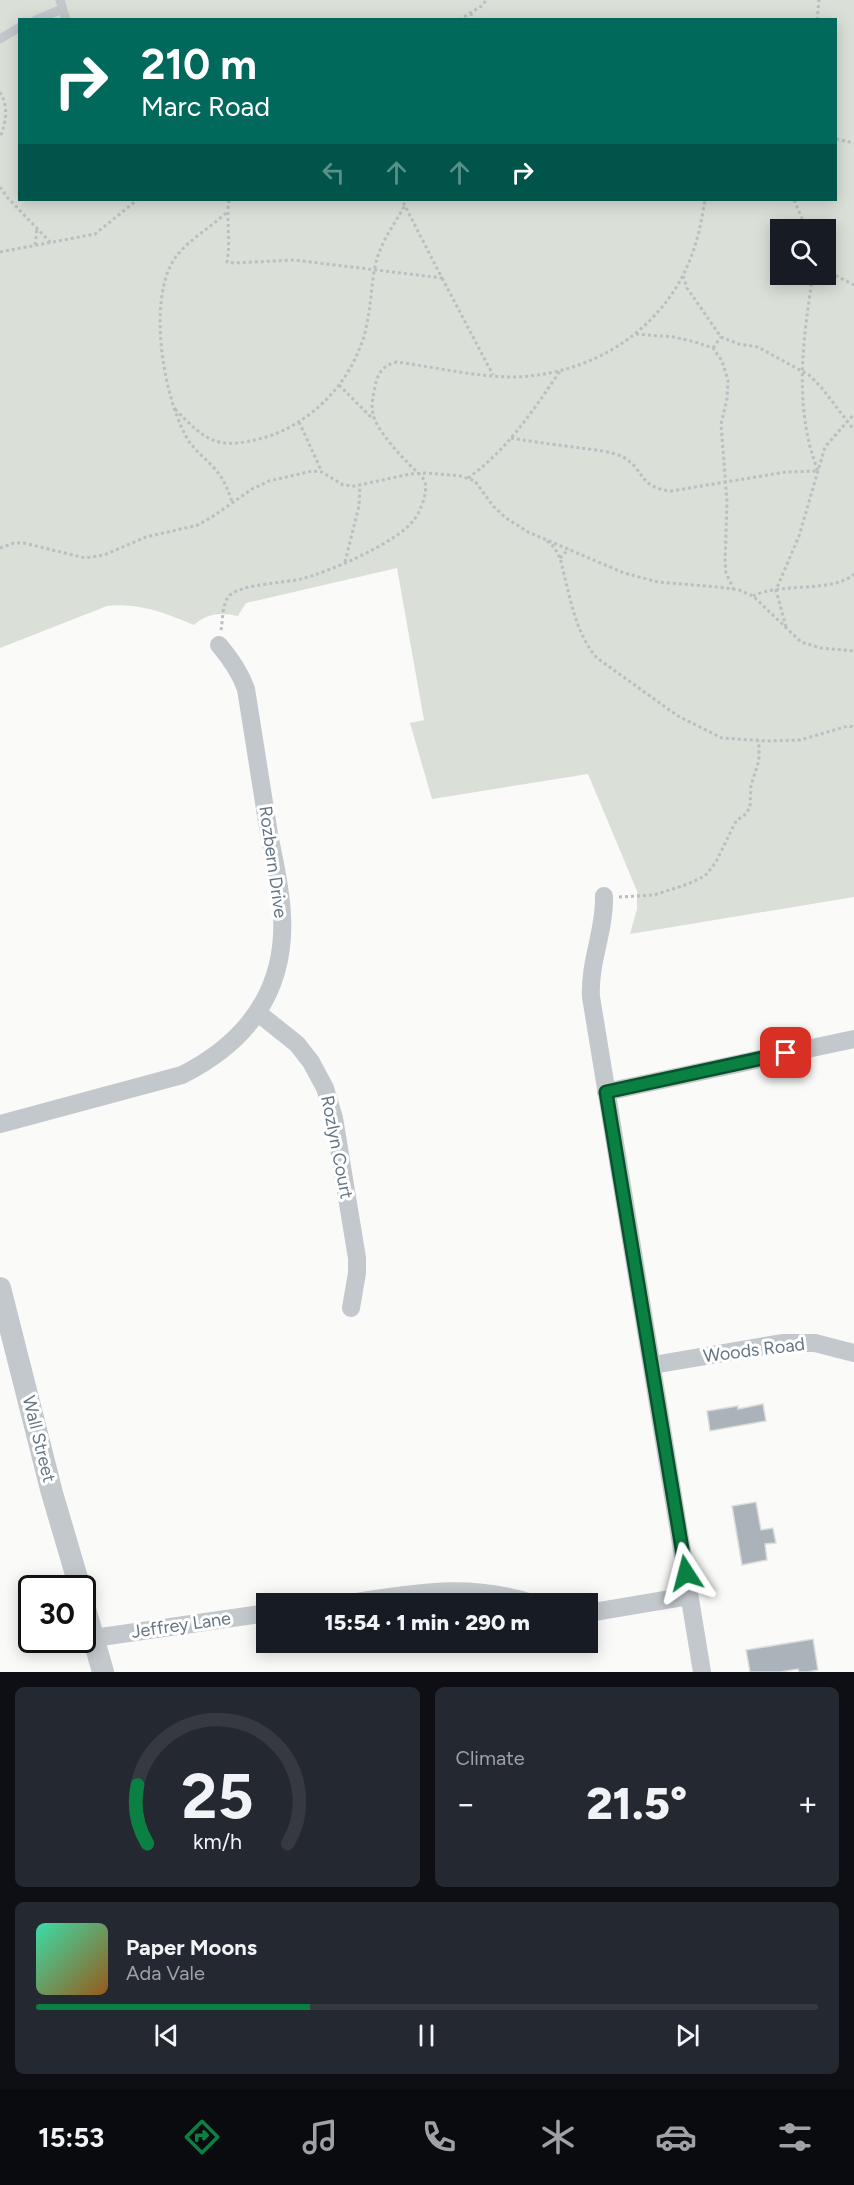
<!DOCTYPE html>
<html lang="en">
<head>
<meta charset="utf-8">
<style>
	:root { --surface:#171b24; --page:#242831; --text:#f1f3f6; --muted:#9ea1a6; --line:#363941; --accent:#0b8043 }
	body { margin:0; font-family:Figtree,sans-serif; background:var(--page); color:var(--text); height:100vh; display:flex; flex-direction:column; font-size:22px; white-space:nowrap }
	* { box-sizing:border-box; margin:0 }
	p { font-size:20px; color:var(--muted) }
	.icon { flex:none; width:33px; height:33px; fill:none; stroke:currentColor; stroke-width:2; stroke-linecap:round; stroke-linejoin:round }
	.map { position:relative; height:1672px; overflow:hidden }
	.panel { display:flex; flex-direction:column; gap:15px; padding:15px; background:#0d0f14; flex:1 }
	.panel>* { flex:none }
	.guide { position:absolute; left:18px; top:18px; width:819px; height:183px; border-radius:0px; box-shadow:0 3px 15px #0003; background:#00695c; color:#fff; overflow:hidden }
	.controls { position:absolute; left:770px; top:219px; display:grid; gap:12px }
	.controls a { display:grid; place-items:center; width:66px; height:66px; border-radius:0px; background:var(--surface); box-shadow:0 3px 15px #0003; font-size:30px }
	.speed { position:absolute; left:18px; top:1575px; display:flex; gap:12px; font-size:30px; font-weight:700; text-align:center }
	.speed>* { display:grid; place-content:center; width:78px; height:78px; border-radius:50%; background:var(--surface); box-shadow:0 3px 15px #0003; line-height:1 }
	.speed .limit { border:3px solid #111; border-radius:9px; background:#fff; color:#111 }
	.pin { position:absolute; display:grid; place-items:center; width:51px; height:51px; color:#fff; margin:-26px; border-radius:12px; box-shadow:0 3px 9px #0006 }
	.me { position:absolute; width:66px; margin:-33px; rotate:351deg; stroke-linejoin:round; filter:drop-shadow(0 0 4px #0008) }
	.turn { display:flex; align-items:center; gap:21px; height:126px; padding:0 24px; font-size:27px }
	.turn .icon { width:78px; height:78px; stroke-width:2.5 }
	.turn b { display:block; font-size:42px; line-height:51px }
	.lanes { display:flex; align-items:center; height:57px; padding:0 24px; background:#0003; justify-content:center; gap:30px; direction:ltr }
	.lanes .off { opacity:.35 }
	.big { font-size:45px; font-weight:800; line-height:1.1 }
	.panel .tile { flex:1; display:flex; flex-direction:column; justify-content:center; gap:9px; min-width:0; padding:0 21px; border-radius:9px; background:var(--page) }
	.panel .dial { align-items:center; gap:0 }
	.dial svg { height:156px; overflow:visible; fill:none; stroke:var(--line); stroke-width:7; stroke-linecap:round; text-anchor:middle }
	.dial text { fill:var(--text); stroke:none }
	.song { display:flex; align-items:center; gap:18px }
	.cover { width:72px; height:72px; border-radius:9px; background:linear-gradient(135deg,hsl(160 70% 55%),hsl(30 70% 35%)) }
	.played { height:6px; border-radius:3px; background:linear-gradient(90deg,var(--accent) 35%,var(--line) 35%) }
	.keys { display:flex; justify-content:space-around; direction:ltr }
	.heat { display:flex; justify-content:space-between; align-items:center; font-size:33px; direction:ltr }
	.panel .tiles { flex:1; display:grid; gap:15px; grid-template-columns:1fr 1fr }
	.tile:last-child { grid-column:span 2 }
	.trip { position:absolute; left:256px; top:1593px; width:342px; height:60px; border-radius:0px; background:var(--surface); box-shadow:0 3px 15px #0003; font-weight:800; line-height:60px; text-align:center }
	.tab-bar { display:flex; height:96px; justify-content:space-around; align-items:center; background:#090b0e; color:var(--muted) }
	.tab-bar .icon { width:42px; height:42px }
	.tab-bar .active { color:var(--accent) }
	.tab-bar b { font-size:27px; color:var(--text) }
	.map>svg:first-child { display:block }
	.green { fill:#dadfd7; fill-rule:evenodd }
	.building { fill:#aab3b9; stroke:#dcdcda; stroke-width:1.5 }
	.lines { fill:none; stroke-linecap:round; stroke-linejoin:round }
	.path { stroke:#bbbfc2; stroke-width:3; stroke-dasharray:3 3; stroke-linecap:butt }
	.service { stroke:#c3c8cc; stroke-width:9 }
	.minor { stroke:#c3c8cc; stroke-width:18 }
	.tertiary { stroke:#c3c8cc; stroke-width:22 }
	.route-casing { stroke:#07532c; stroke-width:15 }
	.route { stroke:#0b8043; stroke-width:10 }
	.labels { text-anchor:middle; dominant-baseline:central; stroke-width:6; stroke-linejoin:round; paint-order:stroke }
	.street-label { font-size:18px; fill:#657683; stroke:#fff }
</style>
</head>
<body>
<div class="map">
<svg width="854" height="1672" viewBox="0 0 854 1672">
	<rect width="100%" height="100%" fill="#fafaf8"/>
	<path class="green" d="M0 0H854V897L630 934 637 909V891L588 774 432 799 410 723 424 720 397 568 246 603 238 616C221 612 207 613 194 625 166 613 138 602 107 606L0 648ZM20 20H836V200H20ZM780 230H825V274H780Z"/>
	<path class="building" d="M763 1404 766 1421 710 1431 707 1411 738 1406V1409Z
		M756 1502 761 1530 773 1528 776 1543 765 1544 767 1560 742 1565 732 1506Z
		M813 1639 818 1670 807 1672H799L798 1669 780 1672H750L746 1650Z"/>
	<g class="lines">
		<path class="path" d="M471 13 472 20
			M459 20 483 5 486 0
			M817 20 819 0
			M0 92C9 108 6 121 0 138
			M836 139 854 143
			M0 187 7 197 51 243
			M229 200C226 220 231 241 227 262L234 263 294 260 442 278 402 200
			M794 200 807 230
			M226 213C210 228 188 240 175 258 146 300 164 403 190 443 198 453 207 460 215 469 224 479 228 490 232 502
			M35 245 37 229
			M0 252 95 234 137 200
			M825 270 854 285
			M683 276 687 288 721 337 739 344 758 347 809 375 821 387 854 430
			M442 278 493 375
			M636 334 674 337 695 342 713 348 722 361 728 380 727 399 721 424 727 502 725 562 726 573 734 590
			M713 348 721 337
			M339 385 372 418
			M175 409C207 442 217 450 263 438 306 426 345 389 360 347 365 337 367 323 369 312 372 293 372 271 379 253 385 236 397 220 405 205
			M299 422 322 472
			M511 438C534 442 558 445 581 448 594 450 611 451 623 457 646 470 637 487 671 491L786 472 818 471C793 408 803 339 813 274
			M468 478C507 450 533 411 560 371
			M547 541 554 547 560 558C569 591 574 632 597 658L678 716 722 738 767 741 800 740 848 726 854 727
			M0 548 14 543H24L85 558 104 555 146 537 198 525 212 517 252 489 269 481 312 471 322 472 343 485 355 486 410 474 426 473 461 476 475 481 493 506 506 518 528 532 624 573 658 582 719 587 739 590 753 596 801 642 821 648 854 651
			M560 558 569 549
			M345 562 359 506 360 485
			M753 596C781 582 834 593 854 574
			M786 627 776 590 799 536 825 447 854 414
			M221 630C223 620 222 602 230 595 243 584 283 583 301 579 329 572 396 543 413 521 420 513 428 493 425 482 422 475 412 468 407 462 397 452 375 427 373 414 371 405 373 396 375 387 377 374 383 365 397 362 435 367 475 377 514 377 591 375 663 331 691 257 698 239 702 219 705 200
			M619 897 654 895 688 884 705 876 716 862 736 821 747 813 750 806 751 786 759 760V741"/>
		<path class="service" d="M60 0 66 20
			M36 20 62 9
			M0 39 20 27"/>
		<path class="minor" d="M604 896C605 931 589 962 591 997L702 1672
			M258 1013 297 1044 311 1062 325 1088 334 1118 357 1258V1273L351 1308
			M606 1092 854 1039
			M0 1124 182 1075C247 1042 286 991 282 915 281 888 274 860 269 834 261 786 254 737 246 689 240 672 231 659 219 645
			M653 1365 782 1343H815L854 1353
			M342 1604C412 1594 466 1581 535 1604
			M588 1613 689 1596
			M94 1638 267 1613"/>
		<path class="tertiary" d="M0 1288 52 1493 80 1588
			M82 1598 103 1672"/>
	</g>
	<g class="lines">
		<g class="route-casing">
			<path id="route" d="M686 1573 606 1092 786 1053"/>
		</g>
		<use href="#route" class="route"/>
	</g>
	<g class="labels">
		<g class="street-label">
			<text transform="translate(273 862) rotate(82)">Rozbern Drive</text>
			<text transform="translate(337 1147) rotate(79)">Rozlyn Court</text>
			<text transform="translate(754 1350) rotate(-7)">Woods Road</text>
			<text transform="translate(39 1439) rotate(76)">Wall Street</text>
			<text transform="translate(181 1625) rotate(-8)">Jeffrey Lane</text>
		</g>
	</g>
</svg>
<div class="controls">
<a><svg class="icon" aria-label="search" viewBox="0 0 24 24"><circle cx="10" cy="10" r="6"/><path d="M15 15l6 6"/></svg></a>
</div>
<div class="speed"><div class="limit">30</div></div>
<div class="pin" style="left:786px;top:1053px;background:#d93025"><svg class="icon" aria-label="arrive" viewBox="0 0 24 24"><path d="M6 21V4h12l-3 4 3 4H6"/></svg></div>
<svg class="me" style="left:686px;top:1573px" viewBox="-20 -20 40 40"><path d="M0-17L14 15 0 8-14 15z" fill="#0b8043" stroke="#fff" stroke-width="4"/></svg>
<div class="trip">15:54 · 1 min · 290 m</div>
<div class="guide">
<div class="turn"><svg class="icon" aria-label="right" viewBox="0 0 24 24"><path d="M7 20v-9h11M14 6l5 5-5 5"/></svg><div><b>210 m</b>Marc Road</div></div>
<div class="lanes"><svg class="icon off" aria-label="left" viewBox="0 0 24 24"><path d="M17 20v-9H6M10 6l-5 5 5 5"/></svg><svg class="icon off" aria-label="ahead" viewBox="0 0 24 24"><path d="M12 20V5M6 11l6-6 6 6"/></svg><svg class="icon off" aria-label="ahead" viewBox="0 0 24 24"><path d="M12 20V5M6 11l6-6 6 6"/></svg><svg class="icon" aria-label="right" viewBox="0 0 24 24"><path d="M7 20v-9h11M14 6l5 5-5 5"/></svg></div>
</div>
</div>
<section class="panel">
<div class="tiles">
<div class="tile dial"><svg viewBox="0 0 100 80">
<path d="M14 69A42 42 0 1 1 86 69"/>
<path d="M14 69A42 42 0 0 1 9 39" stroke="#0b8043"/>
<text x="50" y="56" font-size="32" font-weight="700">25</text>
<text x="50" y="72" font-size="11">km/h</text>
</svg></div>
<div class="tile"><p>Climate</p>
<div class="heat"><a>−</a><b class="big">21.5°</b><a>+</a></div>
</div>
<div class="tile">
<div class="song"><i class="cover"></i><div><b>Paper Moons</b><p>Ada Vale</p></div></div>
<div class="played"></div>
<div class="keys"><svg class="icon" aria-label="previous" viewBox="0 0 24 24"><path d="M18 5L8 12l10 7zM5 5v14"/></svg><svg class="icon" aria-label="pause" viewBox="0 0 24 24"><path d="M8 5v14M16 5v14"/></svg><svg class="icon" aria-label="next" viewBox="0 0 24 24"><path d="M6 5l10 7-10 7zM19 5v14"/></svg></div>
</div>
</div>
</section>
<nav class="tab-bar">
<b>15:53</b>
<svg class="icon active" aria-label="directions" viewBox="0 0 24 24"><path d="M12 3l9 9-9 9-9-9zM9 14v-3h6M13 9l2 2-2 2"/></svg>
<svg class="icon" aria-label="music" viewBox="0 0 24 24"><path d="M9 18V5l10-2v13"/><circle cx="6" cy="18" r="3"/><circle cx="16" cy="16" r="3"/></svg>
<svg class="icon" aria-label="phone" viewBox="0 0 24 24"><path d="M5 4h4l2 5-3 2q2 4 5 5l2-3 5 2v4C11 20 4 13 5 4z"/></svg>
<svg class="icon" aria-label="climate" viewBox="0 0 24 24"><path d="M12 3v18M4 7l16 10M4 17L20 7"/></svg>
<svg class="icon" aria-label="car" viewBox="0 0 24 24"><path d="M5 17H2v-5l4-1 3-4h7l3 4 3 1v5h-3M9 17h6M6 11h13"/><circle cx="7" cy="17" r="2"/><circle cx="17" cy="17" r="2"/></svg>
<svg class="icon" aria-label="filters" viewBox="0 0 24 24"><path d="M4 7h16M4 17h16"/><circle cx="9" cy="7" r="2"/><circle cx="15" cy="17" r="2"/></svg>
</nav>
</body>
</html>
